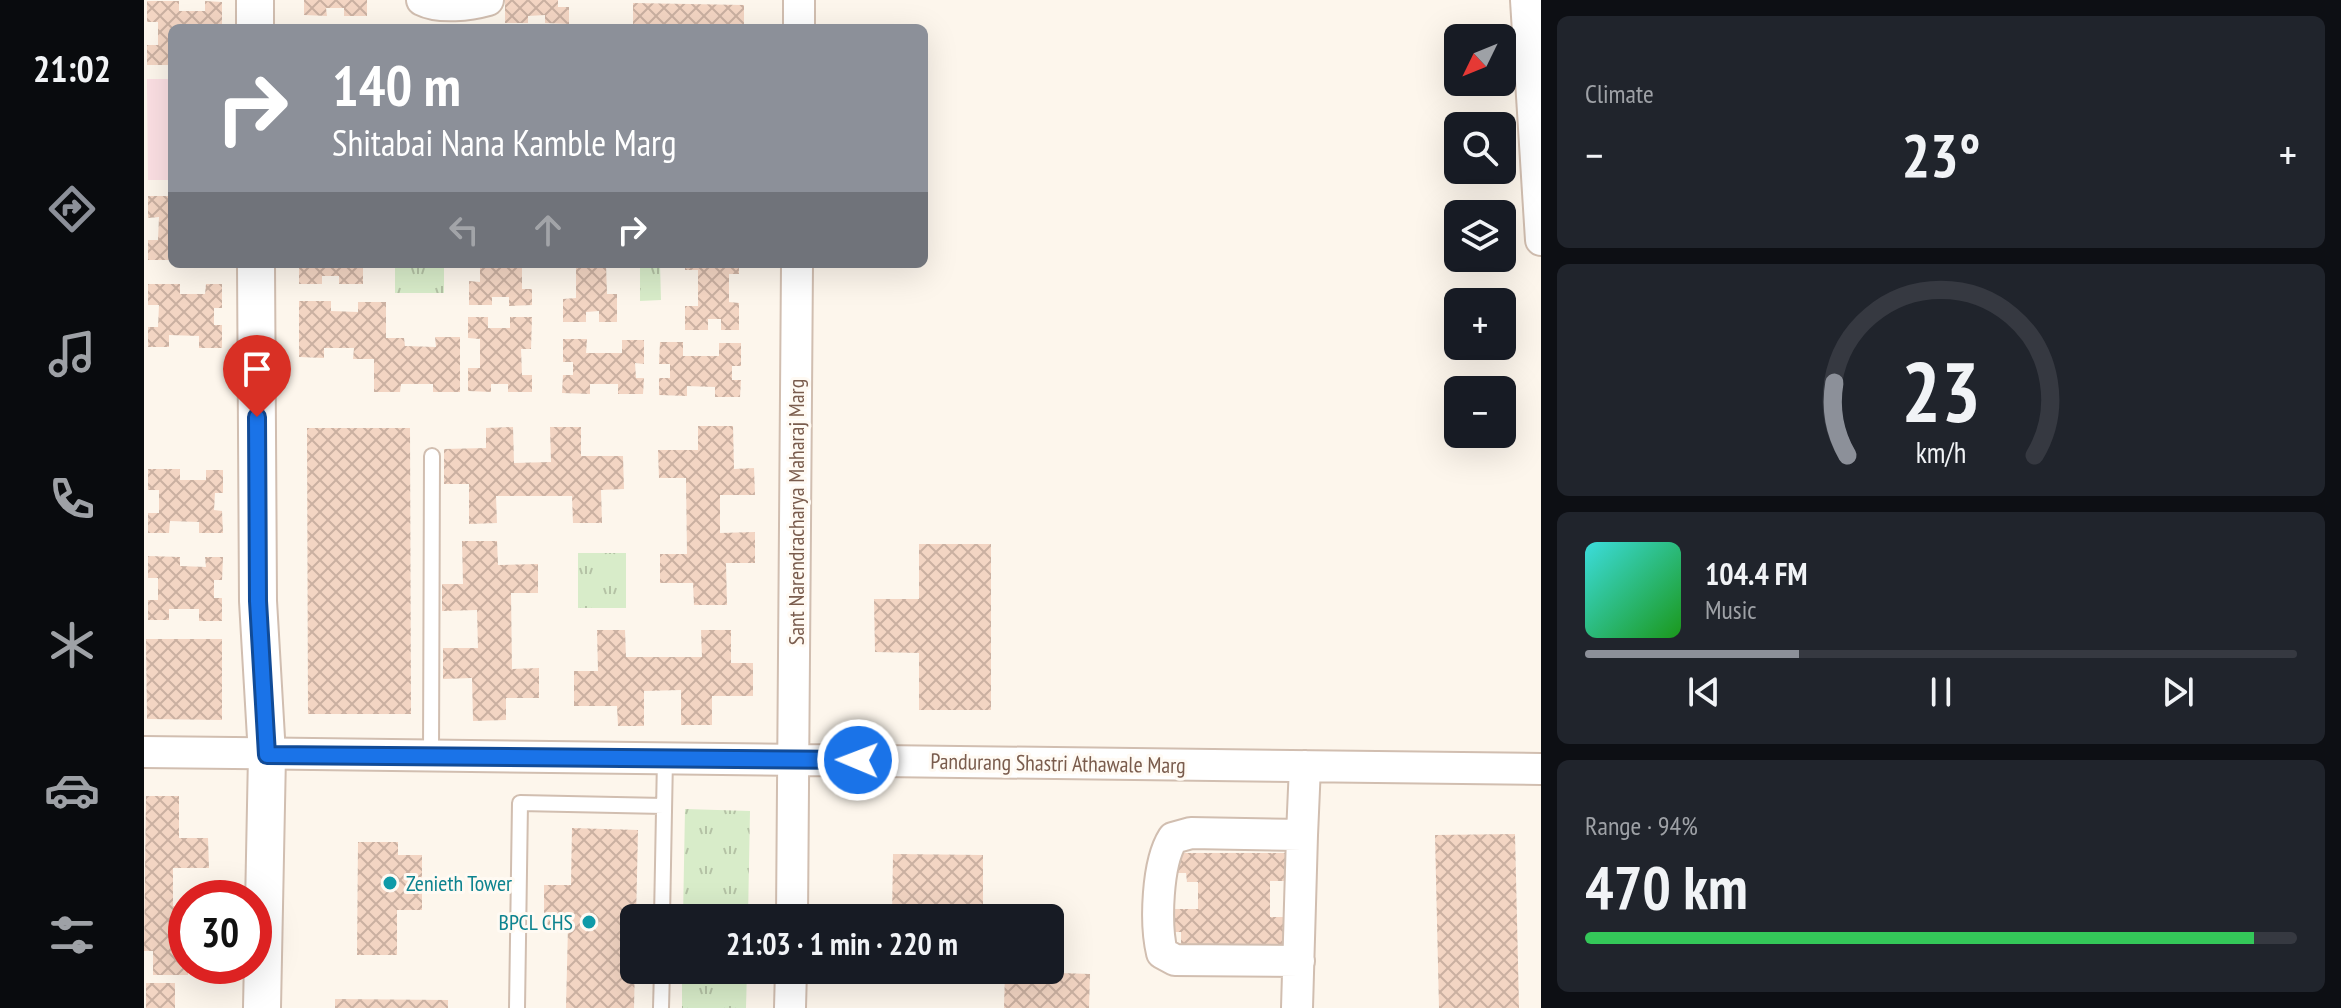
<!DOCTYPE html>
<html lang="en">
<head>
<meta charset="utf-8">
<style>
	:root { --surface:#171b24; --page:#20242c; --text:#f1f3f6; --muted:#9ea1a6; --line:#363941; --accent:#8c9099 }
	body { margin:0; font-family:"PT Sans Narrow",sans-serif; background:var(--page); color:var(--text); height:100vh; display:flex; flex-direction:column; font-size:30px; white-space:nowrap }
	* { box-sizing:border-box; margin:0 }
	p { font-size:26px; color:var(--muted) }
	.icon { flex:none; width:44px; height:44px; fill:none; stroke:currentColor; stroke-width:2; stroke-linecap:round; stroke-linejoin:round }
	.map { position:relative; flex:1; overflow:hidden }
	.drawer { display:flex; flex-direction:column; gap:16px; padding:16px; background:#0d0f14; width:800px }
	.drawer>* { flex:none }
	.top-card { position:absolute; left:24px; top:24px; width:760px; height:244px; border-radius:12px; box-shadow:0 8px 32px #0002; background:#8c9099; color:#fff; overflow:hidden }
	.needle { width:52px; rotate:227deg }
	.fabs { position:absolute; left:1300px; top:24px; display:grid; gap:16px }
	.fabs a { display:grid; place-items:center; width:72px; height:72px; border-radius:12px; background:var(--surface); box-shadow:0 8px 32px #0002; font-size:40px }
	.speed { position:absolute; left:24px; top:880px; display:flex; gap:16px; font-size:40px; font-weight:700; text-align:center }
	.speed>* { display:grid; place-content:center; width:104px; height:104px; border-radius:50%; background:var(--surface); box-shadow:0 8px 32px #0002; line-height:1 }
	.speed .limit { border:12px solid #d22; background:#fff; color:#111 }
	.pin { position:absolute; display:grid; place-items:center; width:68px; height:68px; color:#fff; margin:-82px -34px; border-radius:50% 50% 50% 0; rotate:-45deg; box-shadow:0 0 8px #0007 }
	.pin .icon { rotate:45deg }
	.me { position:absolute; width:88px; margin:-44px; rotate:271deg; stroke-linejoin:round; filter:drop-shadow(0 0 6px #0008) }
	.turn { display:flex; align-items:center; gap:28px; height:168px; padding:0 32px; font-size:36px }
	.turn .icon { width:104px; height:104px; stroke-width:2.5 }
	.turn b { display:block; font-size:56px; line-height:68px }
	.lanes { display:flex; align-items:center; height:76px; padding:0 32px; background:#0003; justify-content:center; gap:40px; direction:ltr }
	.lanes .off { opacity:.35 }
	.big { font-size:60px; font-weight:700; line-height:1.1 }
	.drawer .widget { flex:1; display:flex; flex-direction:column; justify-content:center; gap:12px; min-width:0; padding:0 28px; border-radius:12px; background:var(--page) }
	.drawer .dial { align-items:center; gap:0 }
	.dial svg { height:208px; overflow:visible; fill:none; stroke:var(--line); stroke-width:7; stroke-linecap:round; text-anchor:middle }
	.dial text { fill:var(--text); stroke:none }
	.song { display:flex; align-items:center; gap:24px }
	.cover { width:96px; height:96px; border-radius:12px; background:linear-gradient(135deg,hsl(180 70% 55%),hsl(120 70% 35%)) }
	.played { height:8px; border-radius:4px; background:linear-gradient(90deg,var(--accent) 30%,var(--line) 30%) }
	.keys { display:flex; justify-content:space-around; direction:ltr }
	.heat { display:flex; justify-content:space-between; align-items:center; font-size:44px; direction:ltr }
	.charge { height:12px; border-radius:6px; background:linear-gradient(90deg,#34c759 94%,var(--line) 0) }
	.trip { position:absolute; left:476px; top:904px; width:444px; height:80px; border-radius:12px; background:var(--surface); box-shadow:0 8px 32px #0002; font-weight:700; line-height:80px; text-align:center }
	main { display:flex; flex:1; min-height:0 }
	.menu { display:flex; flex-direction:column; width:144px; justify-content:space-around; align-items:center; background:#090b0e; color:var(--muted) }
	.menu .icon { width:56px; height:56px }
	.menu .active { color:var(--accent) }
	.menu b { font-size:36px; color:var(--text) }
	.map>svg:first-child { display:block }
	.medical { fill:#fbdfe3 }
	.grass { fill:url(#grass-tufts) }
	.building { fill:url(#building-cross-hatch) }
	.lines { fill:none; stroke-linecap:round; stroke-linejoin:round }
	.service-casing { stroke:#d1beb0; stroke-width:18 }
	.minor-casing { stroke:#d1beb0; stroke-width:34 }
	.tertiary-casing { stroke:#d1beb0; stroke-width:40 }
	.service { stroke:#fff; stroke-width:14 }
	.minor { stroke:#fff; stroke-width:30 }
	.tertiary { stroke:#fff; stroke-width:36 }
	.route-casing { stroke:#114b97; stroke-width:20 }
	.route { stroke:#1a73e8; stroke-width:14 }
	.culture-dot { fill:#0f9aa8; stroke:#fffaf3; stroke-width:3 }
	.labels { text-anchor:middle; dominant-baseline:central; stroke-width:6; stroke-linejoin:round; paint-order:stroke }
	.street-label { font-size:22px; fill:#7a5c4d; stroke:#fffaf3 }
	.culture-label { font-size:22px; fill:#0d838f; stroke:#fffaf3; text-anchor:start }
</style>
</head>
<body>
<main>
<nav class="menu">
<b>21:02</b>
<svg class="icon active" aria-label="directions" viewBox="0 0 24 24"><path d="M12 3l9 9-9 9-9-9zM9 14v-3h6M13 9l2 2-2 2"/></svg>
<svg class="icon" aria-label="music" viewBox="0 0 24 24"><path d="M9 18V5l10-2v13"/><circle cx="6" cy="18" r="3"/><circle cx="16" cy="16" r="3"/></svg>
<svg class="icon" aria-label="phone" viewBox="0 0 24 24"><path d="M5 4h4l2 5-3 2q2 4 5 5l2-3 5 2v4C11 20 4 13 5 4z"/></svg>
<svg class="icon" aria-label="climate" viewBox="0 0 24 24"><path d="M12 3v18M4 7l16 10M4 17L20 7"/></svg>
<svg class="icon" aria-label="car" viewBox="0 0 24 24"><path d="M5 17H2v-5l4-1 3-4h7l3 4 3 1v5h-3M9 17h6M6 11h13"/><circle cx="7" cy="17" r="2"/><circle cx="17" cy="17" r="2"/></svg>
<svg class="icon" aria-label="filters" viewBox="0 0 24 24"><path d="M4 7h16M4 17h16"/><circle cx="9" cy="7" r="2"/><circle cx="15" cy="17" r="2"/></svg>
</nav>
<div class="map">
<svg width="1397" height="1008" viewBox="0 0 1397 1008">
	<defs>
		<pattern id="grass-tufts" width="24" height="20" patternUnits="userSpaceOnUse" patternTransform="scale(2)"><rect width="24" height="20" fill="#d8ecc9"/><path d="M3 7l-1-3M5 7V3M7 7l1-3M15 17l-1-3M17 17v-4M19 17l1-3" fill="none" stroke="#b4c2a5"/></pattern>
		<pattern id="building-cross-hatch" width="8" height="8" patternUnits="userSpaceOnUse" patternTransform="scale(2)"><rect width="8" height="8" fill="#f3d5c3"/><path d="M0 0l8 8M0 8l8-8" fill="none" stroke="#cab0a1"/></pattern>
	</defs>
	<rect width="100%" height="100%" fill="#fdf6ec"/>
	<path class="medical" d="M3 79H28V180H4Z"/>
	<path class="grass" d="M251 264H300V293H251Z
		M496 264H516L517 300 496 301Z
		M434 553H482V608H434Z
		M541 809 606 811 604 918H539Z
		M538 970H603L602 1008H538Z"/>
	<path class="building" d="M160 0H223V16H200V8H182L183 16 160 15Z
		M361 0H414V7H425V24L401 23V15L384 16V23H361Z
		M3 1H35V11H61V1L78 2V25L28 28 25 65H3V45H14V22H3Z
		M489 3 600 5V28H489Z
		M4 196H28L25 260H4V240H14L15 217 4 218Z
		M155 264H209V267H219V284H195V276H178V284H155Z
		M336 264H378V289H388V305L365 306V297H348V305H325V281L336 282Z
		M432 264H462L463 294H473V322H455V311L442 312V322H419V299L432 298Z
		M541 264H595V274H585V302L595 303V330H577V319H564V330H541V306H554V270H541Z
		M4 284H36V294H61L62 284H78V308H70V325H78V348H55V336L25 335V347H4V327H14L15 305H4Z
		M155 301H187V311L214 312V302H242V338H260L261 346 292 347 291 337H316V392H289V384H257L256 392H230V359H209L210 348H180V358L155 357Z
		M324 317H344V328H366V317H388L387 349H377L378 375H388V392H364V384H347V392L324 391V368H336V339L324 338Z
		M419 339H443L442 353H478V340H500V364L491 363 492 378H500L499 394H474V384H446V394L418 393 419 375H429V362H419Z
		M516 342H539V356H575V343H597V366H588V380H597L596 397H571V387L543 386V396L515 395V378H526V364H515Z
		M554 426H589L590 469 610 468 611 495H576V533L611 532V563H582L583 605H550L549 583H516V554H543L542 478H515L514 450H554Z
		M369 427 370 463 407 462 406 427H437V456H479L480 489 457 490 458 523H429L428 496H352L353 523 325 524V484H300V449L342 448V428Z
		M163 428H266L267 714H164Z
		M4 469H36V480H62V470H79V493H71L70 510 78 511 79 533H55V522L26 521 25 533H4V513H15V490H4Z
		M318 541H353L354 565 394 564V593H367L368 669 395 668V698H362V720L329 721 328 678 299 679V648H334L333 610 298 611V584H319Z
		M775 544H847V710H775V653L731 652 730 599H775Z
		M4 556 36 557V566L62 567 61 557H79L78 580H70V598H78V621H55V609H25V620H4V600H14V578H4Z
		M453 630H481L482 657H558L557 630H587V663H609V696H568V725H537V690L500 691V726H474L473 706H430V671H454Z
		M2 639H78V720L3 719Z
		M2 796H35V838H64L65 868H29V906H42L44 975H9V951H0Z
		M428 828 494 830 490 1008H422L424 926 400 925V885H427Z
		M1371 834 1375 1008H1295L1291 835Z
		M214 842H254V855H278V910H253V955H213Z
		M1028 853H1141V881H1126V917H1142V952H1037V932H1025V909H1054V882H1043L1042 873H1028Z
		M749 854 839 855V918H748Z
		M861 971 946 974 945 1008H860Z
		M2 983H31V1008H2Z
		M191 999 304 1000V1008H191Z"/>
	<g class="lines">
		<g class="service-casing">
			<path id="service" d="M287 755 288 456
				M518 918 521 758
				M373 1008 376 803 520 806
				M517 1008 518 970"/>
		</g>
		<g class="minor-casing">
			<path id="minor" d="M278 0C296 9 326 5 344 0
				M1382 0 1397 240
				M655 28V0
				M0 752 1397 769
				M1158 835 1161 766
				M648 918 653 264
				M646 1008 647 970
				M1153 1008 1158 835 1047 833 1029 838C1013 863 1011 924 1018 953L1031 960 1155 961"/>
		</g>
		<g class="tertiary-casing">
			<path id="tertiary" d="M111 0V28
				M112 264 114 601 123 755 118 1008"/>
		</g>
		<use href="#service" class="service"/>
		<use href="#minor" class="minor"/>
		<use href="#tertiary" class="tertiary"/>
	</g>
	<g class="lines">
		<g class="route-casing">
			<path id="route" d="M113 417 114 601 123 755 714 760"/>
		</g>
		<use href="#route" class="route"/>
	</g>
	<g class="culture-dot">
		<circle cx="246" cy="883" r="8"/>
		<circle cx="445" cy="922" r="8"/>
	</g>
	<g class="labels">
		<g class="street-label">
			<text transform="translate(652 512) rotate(-90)">Sant Narendracharya Maharaj Marg</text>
			<text transform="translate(914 763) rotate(1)">Pandurang Shastri Athawale Marg</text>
		</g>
		<g class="culture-label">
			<text x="262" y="883">Zenieth Tower</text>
			<text x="429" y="922" text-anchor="end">BPCL CHS</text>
		</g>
	</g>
</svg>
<div class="fabs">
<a><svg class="needle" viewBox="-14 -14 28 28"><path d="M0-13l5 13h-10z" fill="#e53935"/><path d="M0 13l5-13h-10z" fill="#9ea1a6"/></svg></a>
<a><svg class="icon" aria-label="search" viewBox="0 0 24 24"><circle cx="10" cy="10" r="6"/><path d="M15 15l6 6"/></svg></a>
<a><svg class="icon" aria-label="layers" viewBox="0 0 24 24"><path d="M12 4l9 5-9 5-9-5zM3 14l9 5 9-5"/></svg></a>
<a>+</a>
<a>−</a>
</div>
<div class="speed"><div class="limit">30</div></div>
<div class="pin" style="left:113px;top:417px;background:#d93025"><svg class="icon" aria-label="arrive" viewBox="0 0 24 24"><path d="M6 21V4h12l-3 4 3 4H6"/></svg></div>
<svg class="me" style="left:714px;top:760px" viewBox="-20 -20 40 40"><circle r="17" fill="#1a73e8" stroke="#fff" stroke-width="3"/><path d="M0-11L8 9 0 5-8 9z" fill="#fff"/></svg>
<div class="trip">21:03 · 1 min · 220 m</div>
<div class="top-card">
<div class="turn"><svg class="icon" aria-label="right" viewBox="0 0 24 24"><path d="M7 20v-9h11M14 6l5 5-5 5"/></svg><div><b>140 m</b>Shitabai Nana Kamble Marg</div></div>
<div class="lanes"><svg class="icon off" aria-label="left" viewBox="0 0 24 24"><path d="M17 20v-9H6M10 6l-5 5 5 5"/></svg><svg class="icon off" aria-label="ahead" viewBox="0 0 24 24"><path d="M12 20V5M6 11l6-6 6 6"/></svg><svg class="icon" aria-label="right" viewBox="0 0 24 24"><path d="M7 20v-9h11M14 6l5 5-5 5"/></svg></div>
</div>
</div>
<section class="drawer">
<div class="widget"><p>Climate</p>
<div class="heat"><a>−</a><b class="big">23°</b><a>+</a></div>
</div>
<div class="widget dial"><svg viewBox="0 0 100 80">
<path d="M14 69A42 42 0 1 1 86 69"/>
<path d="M14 69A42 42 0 0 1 9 41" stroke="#8c9099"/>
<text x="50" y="56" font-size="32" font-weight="700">23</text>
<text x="50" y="72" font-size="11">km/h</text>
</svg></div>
<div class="widget">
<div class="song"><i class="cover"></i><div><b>104.4 FM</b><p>Music</p></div></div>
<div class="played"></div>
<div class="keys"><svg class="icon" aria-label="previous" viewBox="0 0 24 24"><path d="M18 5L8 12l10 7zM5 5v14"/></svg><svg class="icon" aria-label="pause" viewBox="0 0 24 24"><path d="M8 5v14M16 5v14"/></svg><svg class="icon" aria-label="next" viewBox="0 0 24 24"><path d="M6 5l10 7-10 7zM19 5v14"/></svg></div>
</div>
<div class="widget"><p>Range · 94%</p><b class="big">470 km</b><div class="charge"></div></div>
</section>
</main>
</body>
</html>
